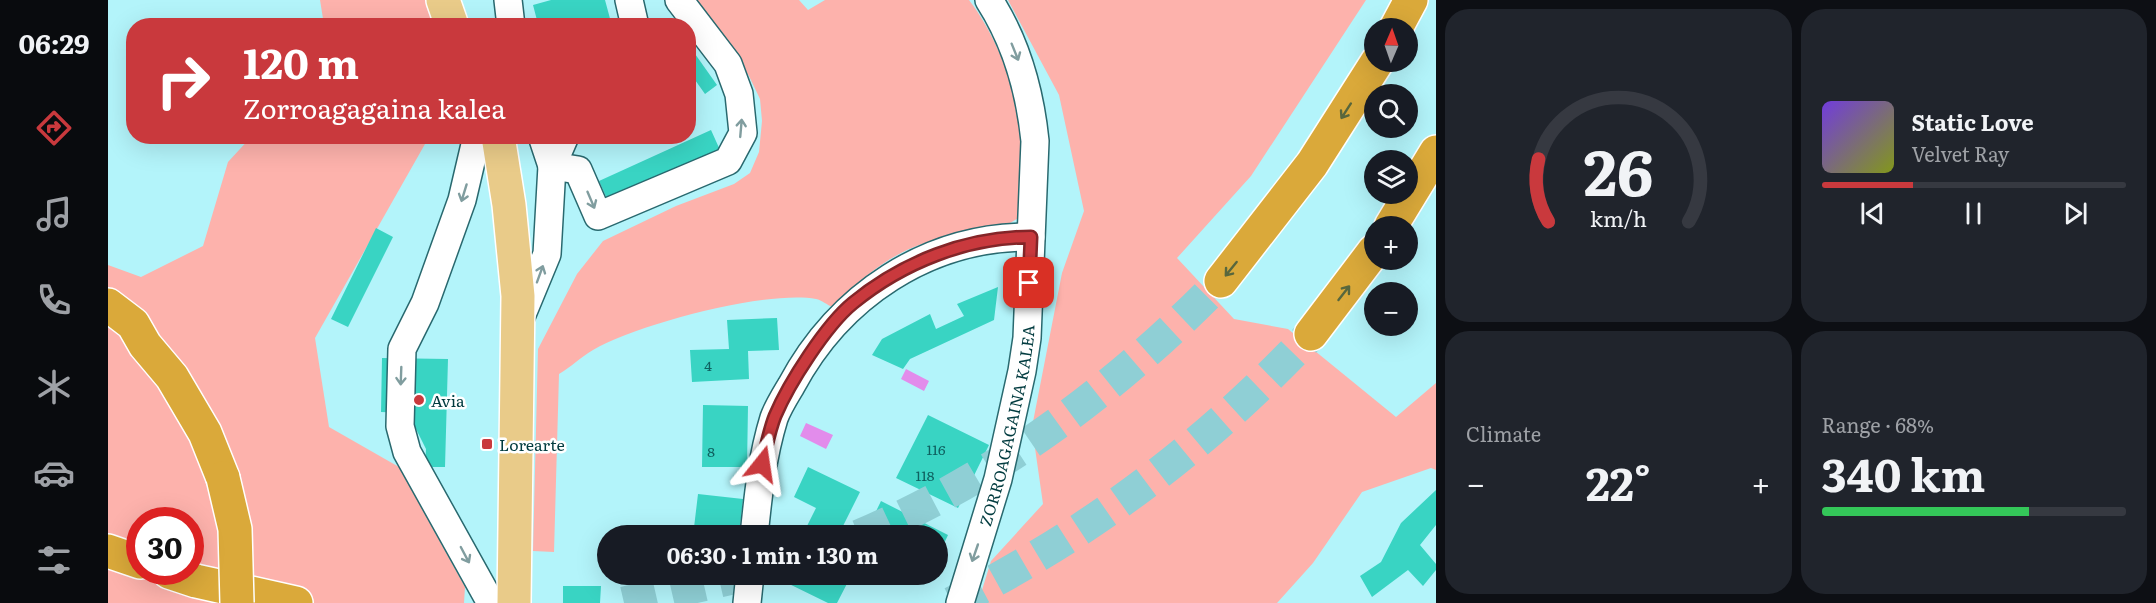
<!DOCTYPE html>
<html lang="en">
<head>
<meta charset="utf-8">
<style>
	:root { --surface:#171b24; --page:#20242c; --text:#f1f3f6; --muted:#9ea1a6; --line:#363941; --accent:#c9393d }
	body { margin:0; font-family:Literata,serif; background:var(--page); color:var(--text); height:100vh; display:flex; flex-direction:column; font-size:22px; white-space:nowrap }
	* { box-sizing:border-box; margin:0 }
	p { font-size:20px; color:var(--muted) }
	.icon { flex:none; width:33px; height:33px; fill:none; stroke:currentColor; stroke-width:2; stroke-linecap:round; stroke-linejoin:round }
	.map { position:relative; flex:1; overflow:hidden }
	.drawer { display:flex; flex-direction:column; gap:9px; padding:9px; background:#0d0f14; width:720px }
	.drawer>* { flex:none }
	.top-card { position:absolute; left:18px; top:18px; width:570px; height:126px; border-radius:24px; box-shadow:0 6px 24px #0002; background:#c9393d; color:#fff; overflow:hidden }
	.needle { width:39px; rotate:2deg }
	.tools { position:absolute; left:1256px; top:18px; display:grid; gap:12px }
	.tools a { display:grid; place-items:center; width:54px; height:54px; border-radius:50%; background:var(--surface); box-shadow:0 6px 24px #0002; font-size:30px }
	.speed { position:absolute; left:18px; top:507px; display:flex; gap:12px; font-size:30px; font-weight:700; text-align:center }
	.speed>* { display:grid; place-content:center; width:78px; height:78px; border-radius:50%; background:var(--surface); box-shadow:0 6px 24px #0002; line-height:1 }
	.speed .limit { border:9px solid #d22; background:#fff; color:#111 }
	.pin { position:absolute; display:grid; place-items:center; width:51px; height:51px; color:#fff; margin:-26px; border-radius:12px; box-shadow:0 3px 9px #0006 }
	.me { position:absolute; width:66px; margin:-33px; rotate:15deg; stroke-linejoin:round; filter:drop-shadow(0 0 4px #0008) }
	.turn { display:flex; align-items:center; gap:21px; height:126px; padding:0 18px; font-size:27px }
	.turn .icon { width:78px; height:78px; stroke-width:2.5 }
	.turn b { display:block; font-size:42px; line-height:51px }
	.big { font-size:45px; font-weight:700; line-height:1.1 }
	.drawer .widget { flex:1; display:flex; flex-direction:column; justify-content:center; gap:9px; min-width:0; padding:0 21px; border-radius:24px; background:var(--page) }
	.drawer .dial { align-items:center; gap:0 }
	.dial svg { height:156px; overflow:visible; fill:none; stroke:var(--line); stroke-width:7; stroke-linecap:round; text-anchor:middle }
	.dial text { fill:var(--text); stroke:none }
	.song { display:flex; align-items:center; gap:18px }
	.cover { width:72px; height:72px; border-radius:9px; background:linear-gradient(135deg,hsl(260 70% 55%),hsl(70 70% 35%)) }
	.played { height:6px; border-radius:3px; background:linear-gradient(90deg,var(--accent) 30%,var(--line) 30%) }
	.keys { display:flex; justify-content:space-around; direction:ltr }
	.heat { display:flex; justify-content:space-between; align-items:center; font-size:33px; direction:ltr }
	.charge { height:9px; border-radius:4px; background:linear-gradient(90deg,#34c759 68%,var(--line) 0) }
	.drawer .tiles { flex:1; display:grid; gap:9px; grid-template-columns:repeat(2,1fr) }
	.trip { position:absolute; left:489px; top:525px; width:351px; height:60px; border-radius:30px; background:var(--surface); box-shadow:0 6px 24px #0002; font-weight:700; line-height:60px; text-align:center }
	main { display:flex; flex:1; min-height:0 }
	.dock { display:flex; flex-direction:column; width:108px; justify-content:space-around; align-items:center; background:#090b0e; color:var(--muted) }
	.dock .icon { width:42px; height:42px }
	.dock .current { color:var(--accent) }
	.dock b { font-size:27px; color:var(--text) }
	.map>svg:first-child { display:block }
	.green { fill:#fdb2ac; fill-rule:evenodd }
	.water { fill:#e28ceb }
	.building { fill:#39d4c3 }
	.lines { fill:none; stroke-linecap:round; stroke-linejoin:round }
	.highway-tunnel { stroke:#8fcfd5; stroke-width:33; stroke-dasharray:33 16; stroke-linecap:butt }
	.minor-casing { stroke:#29696f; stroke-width:30 }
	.major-casing { stroke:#fff; stroke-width:36 }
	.highway-casing { stroke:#fff; stroke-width:36 }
	.minor { stroke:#fff; stroke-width:27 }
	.major { stroke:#e9cb89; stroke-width:33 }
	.highway { stroke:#daa93a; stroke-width:33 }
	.highway-bridge-casing { stroke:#fff; stroke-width:36; stroke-linecap:butt }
	.highway-bridge { stroke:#daa93a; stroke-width:33 }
	.oneway { stroke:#809d9f }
	.oneway2 { stroke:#58673d }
	.route-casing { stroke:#832528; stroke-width:15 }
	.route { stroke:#c9393d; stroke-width:10 }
	.poi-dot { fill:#c9393d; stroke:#fff; stroke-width:2 }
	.labels { text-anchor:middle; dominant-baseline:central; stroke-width:5; stroke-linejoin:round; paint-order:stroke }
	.number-label { font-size:14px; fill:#0f6160 }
	.poi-label { font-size:16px; fill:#013b3f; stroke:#fff; text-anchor:start }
	.street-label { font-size:16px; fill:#013b3f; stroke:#fff }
</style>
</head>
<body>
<main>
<nav class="dock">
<b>06:29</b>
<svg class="icon current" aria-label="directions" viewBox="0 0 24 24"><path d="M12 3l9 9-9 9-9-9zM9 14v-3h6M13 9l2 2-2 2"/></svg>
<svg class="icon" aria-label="music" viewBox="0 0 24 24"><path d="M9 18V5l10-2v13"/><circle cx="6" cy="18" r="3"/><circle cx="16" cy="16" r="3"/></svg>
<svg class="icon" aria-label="phone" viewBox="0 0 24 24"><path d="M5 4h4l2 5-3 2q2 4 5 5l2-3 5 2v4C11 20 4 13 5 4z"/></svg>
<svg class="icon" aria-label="climate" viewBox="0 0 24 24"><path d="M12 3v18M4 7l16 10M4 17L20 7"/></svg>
<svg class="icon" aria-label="car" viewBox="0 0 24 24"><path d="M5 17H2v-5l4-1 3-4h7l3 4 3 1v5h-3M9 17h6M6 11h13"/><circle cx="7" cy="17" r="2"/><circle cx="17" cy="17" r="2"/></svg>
<svg class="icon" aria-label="filters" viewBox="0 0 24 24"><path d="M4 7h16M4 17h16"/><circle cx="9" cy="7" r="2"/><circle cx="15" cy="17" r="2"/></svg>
</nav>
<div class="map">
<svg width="1328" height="603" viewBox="0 0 1328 603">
	<rect width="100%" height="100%" fill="#b3f4fa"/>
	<path class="green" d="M212 0H318L326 25H216Z
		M589 0H691L700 10 717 0H861C891 39 914 101 915 151 916 173 914 195 913 216 885 238 843 232 811 245 776 258 750 282 724 307 719 305 714 300 708 299 658 290 530 324 485 350 473 357 463 367 451 374L446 552 425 551 430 349 469 274 495 241 568 206 626 184 642 173 651 152 654 121 652 99 641 76Z
		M900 0H1258L1143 176 1069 258 1126 319 1180 329 1288 417 1328 383V470L1323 468 1254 492 1205 563 1169 603H870L883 561 935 504 924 427 954 273 976 211 951 95Z
		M143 137H321L207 338 221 427 291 467 357 587 356 603H0V265L33 277 95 246 120 162ZM32 520H82V572H32Z"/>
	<path class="water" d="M798 369 821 381 816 391 793 379Z
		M698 423 725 435 718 449 692 436Z"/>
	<path class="building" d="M443 0H497L504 26H426L430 24 425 5Z
		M580 44 609 85 597 94 580 70Z
		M603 130 612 150 500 201 491 181Z
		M268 228 285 237 240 327 223 319Z
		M890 287 886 320 802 359 795 369 764 355 774 339 822 314 828 329 856 316 849 304Z
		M669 318 671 350 640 351 641 379 584 382 582 350 621 349 619 320Z
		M274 358 340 359 337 467H317L318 449 300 413 273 412Z
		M595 405 640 406 639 467H594Z
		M820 415 881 445 850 508 788 478Z
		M700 467 752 492 730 536H694L708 508 686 497Z
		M1328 490V525L1312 545 1328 564V570L1315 586 1300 570 1264 597 1252 576 1273 562 1293 523Z
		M590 494 635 499 631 536H585Z
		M773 501 840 535 830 556V536H756Z
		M675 574H744L729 603H720L673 580Z
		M455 586H493L492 603H455Z"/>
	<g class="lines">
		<path class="highway-tunnel" d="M751 536C891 476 1008 389 1113 281
			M516 603 642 574
			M844 603C983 533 1096 447 1203 334"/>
		<g class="minor-casing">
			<g id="minor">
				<path d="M400 0 403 26"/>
				<path d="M521 0 527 26"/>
				<path d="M369 136 354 200 317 303 294 349 292 426 299 452 383 603"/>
				<path d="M434 136 444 166 470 170 490 216 620 161 635 133 631 94 620 64 571 0"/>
				<path d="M410 324 439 254 444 166 457 136"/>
				<path d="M646 536C650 496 654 457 666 418 670 407 677 396 683 386 731 296 820 236 923 237"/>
				<path d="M639 603 642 574"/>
				<path id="s1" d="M852 603 890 479 914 371 919 338 927 141C922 92 908 42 881 0"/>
			</g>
		</g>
		<g class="major-casing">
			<path id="major" d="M335 0 344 26
				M390 136 401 205 410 296 406 603"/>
		</g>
		<g class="highway-casing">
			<path id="highway" d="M1288 28 1303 0
				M1283 226 1328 152
				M1113 281 1204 164 1269 62
				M0 305 25 324 37 345 64 377 97 433 115 478
				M1203 334 1266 251
				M0 551 32 562
				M61 572 88 581 188 603"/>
		</g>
		<use href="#minor" class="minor"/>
		<use href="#major" class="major"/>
		<use href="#highway" class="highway"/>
		<g class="highway-bridge-casing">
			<path id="highway-bridge" d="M115 478 127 529 129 603"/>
		</g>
		<use href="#highway-bridge" class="highway-bridge"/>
	</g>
	<defs><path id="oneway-shaft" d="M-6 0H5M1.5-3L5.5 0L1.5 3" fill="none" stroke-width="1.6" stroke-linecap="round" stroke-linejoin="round" transform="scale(1.5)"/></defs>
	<g class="oneway">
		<use href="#oneway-shaft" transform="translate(907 52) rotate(68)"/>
		<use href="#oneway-shaft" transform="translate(633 128) rotate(-85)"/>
		<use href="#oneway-shaft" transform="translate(356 193) rotate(107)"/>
		<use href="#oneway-shaft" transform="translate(483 200) rotate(67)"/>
		<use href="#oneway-shaft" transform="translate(432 274) rotate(-70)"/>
		<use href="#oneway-shaft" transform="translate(293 376) rotate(92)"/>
		<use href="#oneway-shaft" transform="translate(867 553) rotate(109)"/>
		<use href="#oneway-shaft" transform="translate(357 555) rotate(62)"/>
	</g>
	<g class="oneway2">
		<use href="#oneway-shaft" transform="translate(1238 111) rotate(123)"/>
		<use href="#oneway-shaft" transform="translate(1123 269) rotate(129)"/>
		<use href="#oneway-shaft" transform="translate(1236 293) rotate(-52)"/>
	</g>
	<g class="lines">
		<g class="route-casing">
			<path id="route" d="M654 464C658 449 661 431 667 416 681 383 718 325 745 303 795 262 859 237 923 237L921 283"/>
		</g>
		<use href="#route" class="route"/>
	</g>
	<g class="poi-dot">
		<circle cx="311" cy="400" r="6"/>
		<rect x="373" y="438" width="12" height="12" rx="3"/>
	</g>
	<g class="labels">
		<g class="number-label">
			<text x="600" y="365">4</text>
			<text x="828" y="449">116</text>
			<text x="603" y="451">8</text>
			<text x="817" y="475">118</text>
		</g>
		<g class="poi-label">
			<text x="323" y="400">Avia</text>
			<text x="391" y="444">Lorearte</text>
		</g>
		<g class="street-label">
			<text stroke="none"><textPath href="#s1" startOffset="184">ZORROAGAGAINA KALEA</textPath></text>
		</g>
	</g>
</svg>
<div class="tools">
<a><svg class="needle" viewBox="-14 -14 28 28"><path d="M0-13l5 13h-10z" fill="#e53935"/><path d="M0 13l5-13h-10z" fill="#9ea1a6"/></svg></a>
<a><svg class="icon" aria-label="search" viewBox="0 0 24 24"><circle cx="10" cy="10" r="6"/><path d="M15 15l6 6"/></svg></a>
<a><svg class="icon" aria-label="layers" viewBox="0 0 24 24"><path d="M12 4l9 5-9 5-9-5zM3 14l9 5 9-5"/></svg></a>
<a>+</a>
<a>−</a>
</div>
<div class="speed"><div class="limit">30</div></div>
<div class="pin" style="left:921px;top:283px;background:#d93025"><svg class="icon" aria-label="arrive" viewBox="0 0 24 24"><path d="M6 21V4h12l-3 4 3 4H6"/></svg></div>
<svg class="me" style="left:654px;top:464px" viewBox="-20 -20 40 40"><path d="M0-17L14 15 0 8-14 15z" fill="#c9393d" stroke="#fff" stroke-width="4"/></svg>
<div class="trip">06:30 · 1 min · 130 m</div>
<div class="top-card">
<div class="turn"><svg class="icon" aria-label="right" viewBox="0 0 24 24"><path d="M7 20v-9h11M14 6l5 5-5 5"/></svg><div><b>120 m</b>Zorroagagaina kalea</div></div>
</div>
</div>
<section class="drawer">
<div class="tiles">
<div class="widget dial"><svg viewBox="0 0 100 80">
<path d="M14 69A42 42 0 1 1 86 69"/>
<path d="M14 69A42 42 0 0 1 9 37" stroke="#c9393d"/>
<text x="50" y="56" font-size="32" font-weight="700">26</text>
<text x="50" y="72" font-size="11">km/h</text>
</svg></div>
<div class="widget">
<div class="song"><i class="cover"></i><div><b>Static Love</b><p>Velvet Ray</p></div></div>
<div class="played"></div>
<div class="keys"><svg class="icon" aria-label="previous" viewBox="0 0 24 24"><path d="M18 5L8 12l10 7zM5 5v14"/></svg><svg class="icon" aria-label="pause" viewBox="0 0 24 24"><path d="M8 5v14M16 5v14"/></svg><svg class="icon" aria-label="next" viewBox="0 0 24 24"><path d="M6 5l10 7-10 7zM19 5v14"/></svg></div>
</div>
<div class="widget"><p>Climate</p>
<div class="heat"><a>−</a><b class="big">22°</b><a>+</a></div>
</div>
<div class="widget"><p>Range · 68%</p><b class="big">340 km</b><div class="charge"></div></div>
</div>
</section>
</main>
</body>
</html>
